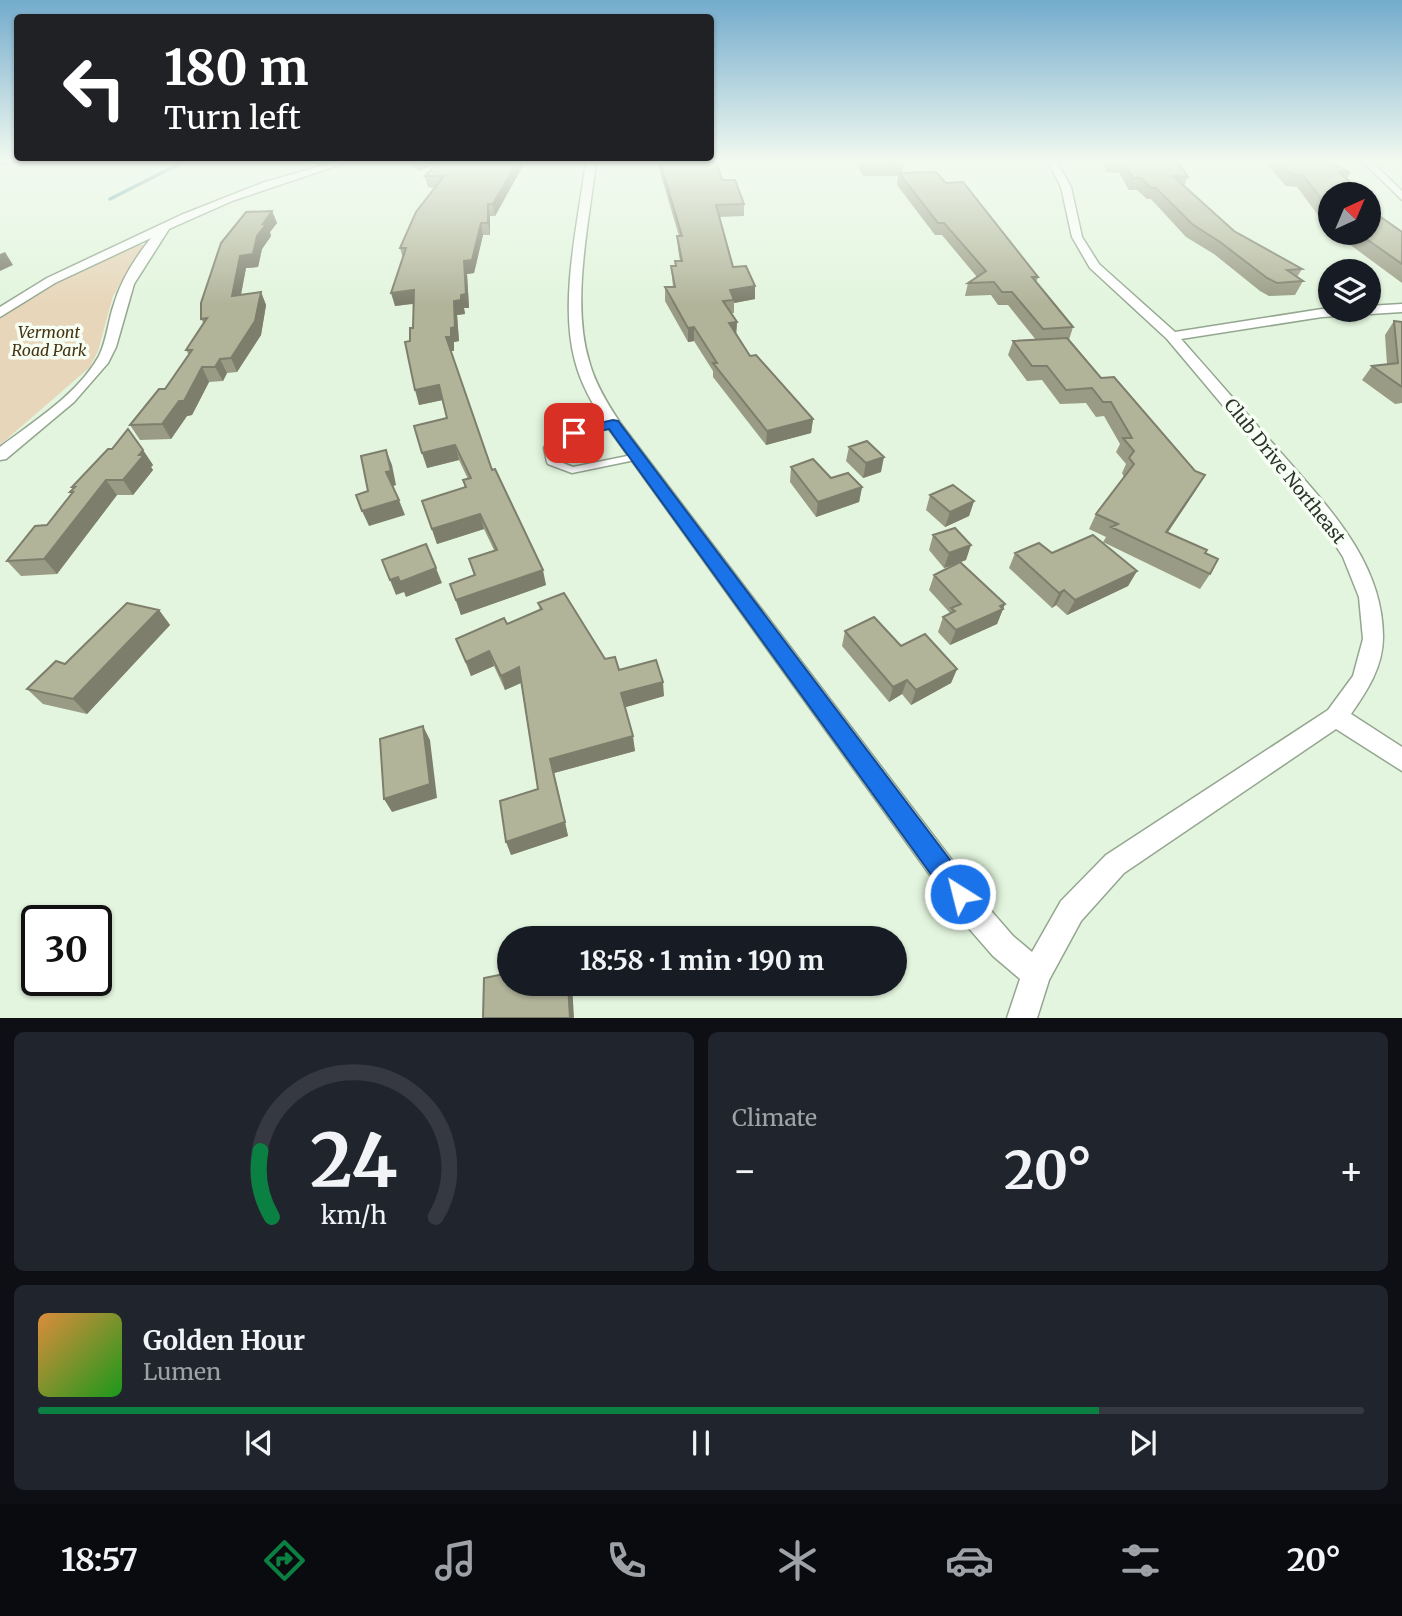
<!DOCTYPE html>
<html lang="en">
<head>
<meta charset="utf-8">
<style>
	:root { --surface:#171b24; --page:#20242c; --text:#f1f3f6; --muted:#9ea1a6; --line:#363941; --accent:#0b8043 }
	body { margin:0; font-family:Merriweather,serif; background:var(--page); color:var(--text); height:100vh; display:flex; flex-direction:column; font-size:26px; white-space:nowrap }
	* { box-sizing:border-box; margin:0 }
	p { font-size:23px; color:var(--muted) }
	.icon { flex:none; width:38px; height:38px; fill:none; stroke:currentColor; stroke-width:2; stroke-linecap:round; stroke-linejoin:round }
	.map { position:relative; height:1018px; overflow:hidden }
	.drawer { display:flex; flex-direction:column; gap:14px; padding:14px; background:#0d0f14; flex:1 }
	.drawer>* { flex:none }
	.guide { position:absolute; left:14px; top:14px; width:700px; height:147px; border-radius:7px; box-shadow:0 2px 5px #0004; background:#202124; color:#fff; overflow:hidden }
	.needle { width:46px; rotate:44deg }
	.tools { position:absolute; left:1318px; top:182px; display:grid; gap:14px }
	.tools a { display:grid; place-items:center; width:63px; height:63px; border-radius:50%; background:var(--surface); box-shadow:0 2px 5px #0004; font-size:35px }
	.speed { position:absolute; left:21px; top:905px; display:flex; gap:14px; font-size:35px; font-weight:700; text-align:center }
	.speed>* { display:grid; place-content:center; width:91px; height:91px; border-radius:50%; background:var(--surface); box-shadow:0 2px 5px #0004; line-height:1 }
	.speed .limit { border:4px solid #111; border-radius:10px; background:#fff; color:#111 }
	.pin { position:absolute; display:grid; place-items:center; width:60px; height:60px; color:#fff; margin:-30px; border-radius:14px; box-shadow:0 4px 10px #0006 }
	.me { position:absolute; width:77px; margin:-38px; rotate:324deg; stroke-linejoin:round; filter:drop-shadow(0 0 5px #0008) }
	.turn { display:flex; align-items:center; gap:24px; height:147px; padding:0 35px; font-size:32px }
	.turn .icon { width:91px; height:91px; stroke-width:2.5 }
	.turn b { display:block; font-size:49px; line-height:60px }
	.big { font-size:52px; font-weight:700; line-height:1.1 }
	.drawer .tile { flex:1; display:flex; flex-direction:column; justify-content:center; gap:10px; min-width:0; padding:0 24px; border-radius:10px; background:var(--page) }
	.drawer .dial { align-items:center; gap:0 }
	.dial svg { height:182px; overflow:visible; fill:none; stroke:var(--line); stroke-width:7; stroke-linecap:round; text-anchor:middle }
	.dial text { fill:var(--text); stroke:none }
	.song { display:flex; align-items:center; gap:21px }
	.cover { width:84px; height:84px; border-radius:10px; background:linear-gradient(135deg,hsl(30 70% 55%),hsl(120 70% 35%)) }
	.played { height:7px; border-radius:4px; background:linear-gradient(90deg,var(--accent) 80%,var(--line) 80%) }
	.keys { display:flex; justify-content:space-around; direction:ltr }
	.heat { display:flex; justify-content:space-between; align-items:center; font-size:38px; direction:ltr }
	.drawer .tiles { flex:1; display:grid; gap:14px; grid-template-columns:1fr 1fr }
	.tile:last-child { grid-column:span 2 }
	.trip { position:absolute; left:497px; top:926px; width:410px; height:70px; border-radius:35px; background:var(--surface); box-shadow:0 2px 5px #0004; font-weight:700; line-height:70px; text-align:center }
	.dock { display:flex; height:112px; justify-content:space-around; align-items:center; background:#090b0e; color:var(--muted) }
	.dock .icon { width:49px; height:49px }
	.dock .current { color:var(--accent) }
	.dock b { font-size:32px; color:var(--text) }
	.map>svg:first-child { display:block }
	.green { fill:#e7d6ba }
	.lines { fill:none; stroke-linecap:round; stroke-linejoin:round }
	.stream { stroke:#639ea1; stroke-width:3.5 }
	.lane-casing { stroke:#94a690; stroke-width:3 }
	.street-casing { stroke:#94a690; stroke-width:3 }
	.lane { fill:#fff; fill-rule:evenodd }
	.street { fill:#fff; fill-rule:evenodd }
	.wall { fill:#999b84 }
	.shaded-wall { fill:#7d7e6c }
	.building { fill:#b2b49a; stroke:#7d7e6c; stroke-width:2 }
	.route { fill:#1a73e8; stroke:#114b97; stroke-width:2 }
	.labels { text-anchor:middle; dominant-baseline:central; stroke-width:7; stroke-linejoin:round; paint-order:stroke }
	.far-park-label { font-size:16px; font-style:italic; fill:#453311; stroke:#f7fff5 }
	.street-label { font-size:18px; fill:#2c332a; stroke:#f7fff5 }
</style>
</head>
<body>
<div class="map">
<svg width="1402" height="1018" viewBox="0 0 1402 1018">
	<rect width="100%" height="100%" fill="#e3f5de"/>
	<path class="green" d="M132 245H144L113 296 98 351 90 367 0 445V319L32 294Z"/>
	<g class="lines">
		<path class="stream" d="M110 199 183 162"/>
		<g class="lane-casing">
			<path id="lane" d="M613 422H616L617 424 616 426 556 441 552 448 555 460 573 467 637 454 641 457 640 459 572 473 548 464 547 462 544 448 550 437Z"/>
		</g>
		<g class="street-casing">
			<path id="street" d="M334 162H348L232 201 169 229 134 284 116 347 108 363 74 402 6 459 0 460V447C34 421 78 394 99 356 107 340 108 321 114 304 121 280 135 258 151 238L55 283 0 317V307L47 278 181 215 262 183Z
				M586 162H596C589 223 571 302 589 361 595 384 608 405 621 424L986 905 1013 936 1032 952 1061 901 1106 855 1328 710 1353 676 1363 639 1359 597 1343 557 1320 521 1167 339 1090 268 1072 237 1061 187 1048 162H1057L1071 187 1082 237 1099 264 1175 332 1322 309 1368 310V306L1402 304V312L1322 317 1181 339C1213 375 1244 411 1276 447 1323 502 1383 559 1383 637 1383 667 1367 691 1351 714L1402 747V771L1336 729 1124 873 1081 921 1049 980 1037 1018H1007L1020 979 993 956 966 925 609 429C595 409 581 385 575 361 559 302 578 222 586 162Z
				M1363 162H1372L1402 191V200Z"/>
		</g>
		<use href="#lane" class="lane"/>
		<use href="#street" class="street"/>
	</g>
	<path class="wall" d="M403 162H525L495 216H490V235H483L474 273 467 274 469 308H464L465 314 457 315 459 341 454 342V351H451L492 470 546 585 461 615 450 584 474 576 469 559 494 550 484 529 437 544 422 501 465 488 463 480 468 479 459 460 427 468 447 418 442 400 419 405 410 341 413 328V304L395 306 403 258 400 248 435 188 428 187 425 176 437 164 419 171Z
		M657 162H716L722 180 744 204V216L719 217 733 267 755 299 734 303V313H731L737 322 736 335 750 356 813 419 811 433 766 445 713 377V371L694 341 688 342 665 301V287H673L671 266H675V261H680L678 249 677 236H679Z
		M855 162H902L904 164 902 173 1038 277 1036 283 1073 327 1069 340 1196 490 1168 532 1205 553 1210 574 1200 589 1103 542 1106 537 1089 529 1096 514 1124 477 1122 473 1126 464 1116 452 1120 444 1104 416 1096 417 1086 403 1060 404 1042 380 1027 381 1008 355 1013 341 1036 340 1008 305H998L991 295 965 296 968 283 977 277 942 235H935L897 185 898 176H863Z
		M1104 162H1178L1188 177 1184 186 1234 231 1302 269 1297 277 1303 281 1295 295 1269 296 1260 291 1214 254 1186 237 1151 199H1147L1137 190H1129L1119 173 1106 172Z
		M1265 162H1332L1350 173 1347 179 1330 194V231L1297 187 1286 186Z
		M272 211 277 223 270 232 271 236 262 249 258 267 246 268 241 295 261 292 266 305 261 335 237 372 227 373 223 381 209 382 192 415 187 416 171 439 140 440 130 425 165 389 189 355 186 350 204 324 201 319Z
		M1402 231V283L1345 241H1337L1331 233Z
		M1394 321 1402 322V403L1395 404 1362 380 1372 366 1387 364 1385 335Z
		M849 447 881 472 863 478 846 461Z
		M143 450 153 465 151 467 153 470 133 495H117L57 574 21 576 7 561 47 525 72 494 70 492 73 489 72 487Z
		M791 467 862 487 859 502 816 517 790 482Z
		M930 495 974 501 969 516 945 527 926 510Z
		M933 535 966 560 961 562 1005 604 997 624 950 645 938 632 943 617 950 613 929 590 934 575 959 563 944 568 929 550Z
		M1015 553H1052L1137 571 1128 586 1067 615 1056 605 1052 608 1009 568Z
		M538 603 619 670 664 696 625 707 635 751 554 773 568 836 511 855 538 789 521 683 505 690 494 666 471 676 456 639 507 624 540 610Z
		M159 610 170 625 87 714 43 704 27 689 65 664Z
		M845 631 901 646 957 669 951 683 911 705 902 694 889 702 842 646Z"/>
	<path class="shaded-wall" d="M0 162H20L0 166Z
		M417 162H442L419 171Z
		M517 162H525L495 216 493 204Z
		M488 204 490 216V235L488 223Z
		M272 211 277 223 270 232 271 236 262 249 258 267 246 268 238 309 232 296 240 256 257 236 263 224Z
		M481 223 483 235 474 273 467 274 469 308H464L465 314 457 315 459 341 454 342V351H449L446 337 451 328 454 301 461 295 464 261Z
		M5 252 13 265 0 271V254Z
		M755 286V299L734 303V300L730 290Z
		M414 290 417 303 395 306 391 293Z
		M261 292 266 305 261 335 237 372 231 358Z
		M737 322 736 336 729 323Z
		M694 327V341L688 342V328Z
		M220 359 227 373 223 381 215 367Z
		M202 367 209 382 192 415 187 416 171 439 162 424Z
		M439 385 443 400 419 405 415 390Z
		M813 419 811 433 766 445 767 431Z
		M455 445 459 460 427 468 422 453Z
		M143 450 153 465 151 467 153 470 133 495 123 480Z
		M386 450 392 465 396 485 391 487 386 472Z
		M884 457 881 472 863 478 866 463Z
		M1205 475 1196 490 1158 547 1166 532Z
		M106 480 117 495 57 574 44 559Z
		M862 487 859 502 816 517 818 502Z
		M399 500 405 515 369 526 362 511Z
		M974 501 969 516 945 527 950 512Z
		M480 514 484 529 437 544 432 529Z
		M971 545 966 560 944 568 949 553Z
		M436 568 442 583 406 597 404 592 396 595 390 580Z
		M543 570 546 585 461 615 456 600Z
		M1137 571 1128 586 1067 615 1075 600Z
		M1064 590 1056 605 1052 608 1059 593Z
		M1005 604 997 624 950 645 956 630Z
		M159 610 170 625 87 714 73 699Z
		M489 651 494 666 471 676 466 662Z
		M519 667 523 682 505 690 501 676Z
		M957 669 951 683 911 705 916 690Z
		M907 680 902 694 889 702 893 687Z
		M663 682 664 696 623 708 621 693Z
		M423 726 430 740 437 798 392 812 384 799Z
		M633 736 635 751 554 773 568 836 511 855 506 842 565 822 550 759Z
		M568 984H572L574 1018H570Z"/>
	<path class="building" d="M439 162H517L493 204H488V223H481L472 260 464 261 466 294 461 295V300L454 301 455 327 451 328V337H446L492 470 495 469 543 570 456 600 450 584 475 575 469 559 497 550 480 514 432 529 422 501 466 487 463 480 471 478 455 445 422 453 414 426 447 418 439 385 415 390 405 342 410 341V328H413L414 290 391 293 406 248H400L416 212 444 176H425Z
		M660 162H716L722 180H735L744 204 716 205 733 267 746 266 755 286 730 290 734 300 723 301 737 322 729 323 750 356 756 355 813 419 767 431 713 363H717L694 327 688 328 665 287H675L671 266H676L675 261H682L677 236H682Z
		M862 162H902L904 164 864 165Z
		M1118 162H1178L1188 177 1173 176 1234 231 1302 269 1287 270 1303 281 1277 283 1267 278 1220 242 1192 224 1156 188H1151L1141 178H1133L1123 162Z
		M1280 162H1332L1350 173 1339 172 1364 194H1330V210L1303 175 1291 174Z
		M936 172 946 183 963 182 1038 277H1032L1073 327 1043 329 1012 292H1002L994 282 968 283 986 271 944 223H938L899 173Z
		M1368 208 1402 232V264L1358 233H1368Z
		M272 211 263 224 267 223 257 236 253 254 240 256 232 296 261 292 255 321 231 358 220 359 215 367H202L184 401H179L162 424 130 425 159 389H165L192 350H186L207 318 201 319V303L221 243 246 212Z
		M1394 321 1402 322V387L1372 366 1398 363Z
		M1067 338 1101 378 1114 377 1195 471 1205 475 1166 532 1207 550 1205 553 1218 559 1210 574 1111 527 1118 524 1096 514 1134 464 1129 458 1134 451 1123 438H1132L1111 402H1103L1092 388 1066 390 1047 366H1032L1013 341Z
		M128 429 143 450 139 455H144L123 480H106L44 559 7 561 35 526 47 525 73 492H70L75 487H72L108 449H112Z
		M867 441 884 457 866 463 849 447Z
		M386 450 391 471 386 472 399 500 362 511 356 495 368 491 361 456Z
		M813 459 831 478 848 473 862 487 818 502 791 467Z
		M953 485 974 501 950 512 930 495Z
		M955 528 971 545 949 553 933 535Z
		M1093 535 1137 571 1075 600 1064 590 1059 593 1015 553 1039 543 1052 553Z
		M426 544 436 568 400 582 398 577 390 580 382 560Z
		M960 562 1005 604 1000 606 1003 609 956 630 943 617 955 611 951 608 961 604 934 575Z
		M564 593 605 659 615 657 619 670 656 660 663 682 621 693 633 736 550 759 565 822 506 842 500 801 538 789 519 667 501 676 489 651 466 662 456 639 504 618 507 624 542 609 538 603Z
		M127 603 159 610 73 699 27 689 56 661 65 664Z
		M874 617 901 646 925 634 957 669 916 690 907 680 893 687 845 631Z
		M423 726 430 784 384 799 380 739Z
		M509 973V984H568L570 1018H483L484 978Z"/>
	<linearGradient id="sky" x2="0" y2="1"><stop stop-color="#73abcc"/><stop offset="0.53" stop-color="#f2faf0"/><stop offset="1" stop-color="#f2faf0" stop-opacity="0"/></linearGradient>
	<rect width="1402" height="304" fill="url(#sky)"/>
	<path class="route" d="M613 420 618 421 969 885 972 894 969 902 960 906 951 902 609 429 574 437 567 433 569 430Z"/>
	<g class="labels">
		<g class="far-park-label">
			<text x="49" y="332">Vermont<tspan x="49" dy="18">Road Park</tspan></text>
		</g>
		<g class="street-label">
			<text transform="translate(1285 471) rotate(51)">Club Drive Northeast</text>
		</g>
	</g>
</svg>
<div class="tools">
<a><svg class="needle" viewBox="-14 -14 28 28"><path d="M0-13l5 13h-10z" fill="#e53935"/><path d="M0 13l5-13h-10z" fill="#9ea1a6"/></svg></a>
<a><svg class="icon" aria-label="layers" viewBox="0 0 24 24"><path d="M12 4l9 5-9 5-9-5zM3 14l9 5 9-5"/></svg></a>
</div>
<div class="speed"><div class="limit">30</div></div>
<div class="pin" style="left:574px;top:433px;background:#d93025"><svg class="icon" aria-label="arrive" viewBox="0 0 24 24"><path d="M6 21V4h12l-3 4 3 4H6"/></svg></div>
<svg class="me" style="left:960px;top:894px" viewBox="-20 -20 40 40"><circle r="17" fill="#1a73e8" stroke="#fff" stroke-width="3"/><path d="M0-11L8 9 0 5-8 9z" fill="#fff"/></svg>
<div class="trip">18:58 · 1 min · 190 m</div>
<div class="guide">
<div class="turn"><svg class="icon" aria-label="left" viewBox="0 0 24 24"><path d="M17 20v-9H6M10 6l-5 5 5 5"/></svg><div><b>180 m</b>Turn left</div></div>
</div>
</div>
<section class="drawer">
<div class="tiles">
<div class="tile dial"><svg viewBox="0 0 100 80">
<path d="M14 69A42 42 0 1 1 86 69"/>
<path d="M14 69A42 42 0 0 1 9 40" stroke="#0b8043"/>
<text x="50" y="56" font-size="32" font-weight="700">24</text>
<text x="50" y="72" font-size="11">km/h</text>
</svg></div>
<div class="tile"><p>Climate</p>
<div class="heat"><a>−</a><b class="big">20°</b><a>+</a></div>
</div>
<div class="tile">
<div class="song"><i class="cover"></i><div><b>Golden Hour</b><p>Lumen</p></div></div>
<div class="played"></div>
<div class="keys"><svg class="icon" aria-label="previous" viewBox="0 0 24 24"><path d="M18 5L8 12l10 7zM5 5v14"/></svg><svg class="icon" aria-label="pause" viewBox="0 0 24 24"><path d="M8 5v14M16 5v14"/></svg><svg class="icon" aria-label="next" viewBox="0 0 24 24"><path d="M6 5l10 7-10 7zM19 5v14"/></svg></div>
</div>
</div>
</section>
<nav class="dock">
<b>18:57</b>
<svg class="icon current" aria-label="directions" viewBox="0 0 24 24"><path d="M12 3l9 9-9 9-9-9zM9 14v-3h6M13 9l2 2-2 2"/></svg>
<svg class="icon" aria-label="music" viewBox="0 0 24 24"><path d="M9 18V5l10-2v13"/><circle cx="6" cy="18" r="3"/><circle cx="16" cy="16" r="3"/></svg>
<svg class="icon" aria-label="phone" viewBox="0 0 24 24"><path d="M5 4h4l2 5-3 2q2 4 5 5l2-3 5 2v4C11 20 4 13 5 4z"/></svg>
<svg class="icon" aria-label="climate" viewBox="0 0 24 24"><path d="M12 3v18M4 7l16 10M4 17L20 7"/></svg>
<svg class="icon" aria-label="car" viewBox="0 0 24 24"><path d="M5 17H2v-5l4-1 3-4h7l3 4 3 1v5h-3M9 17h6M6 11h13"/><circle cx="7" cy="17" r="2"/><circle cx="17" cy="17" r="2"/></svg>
<svg class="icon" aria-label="filters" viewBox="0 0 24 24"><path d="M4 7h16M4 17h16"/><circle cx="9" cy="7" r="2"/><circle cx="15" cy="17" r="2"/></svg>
<b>20°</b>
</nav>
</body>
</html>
